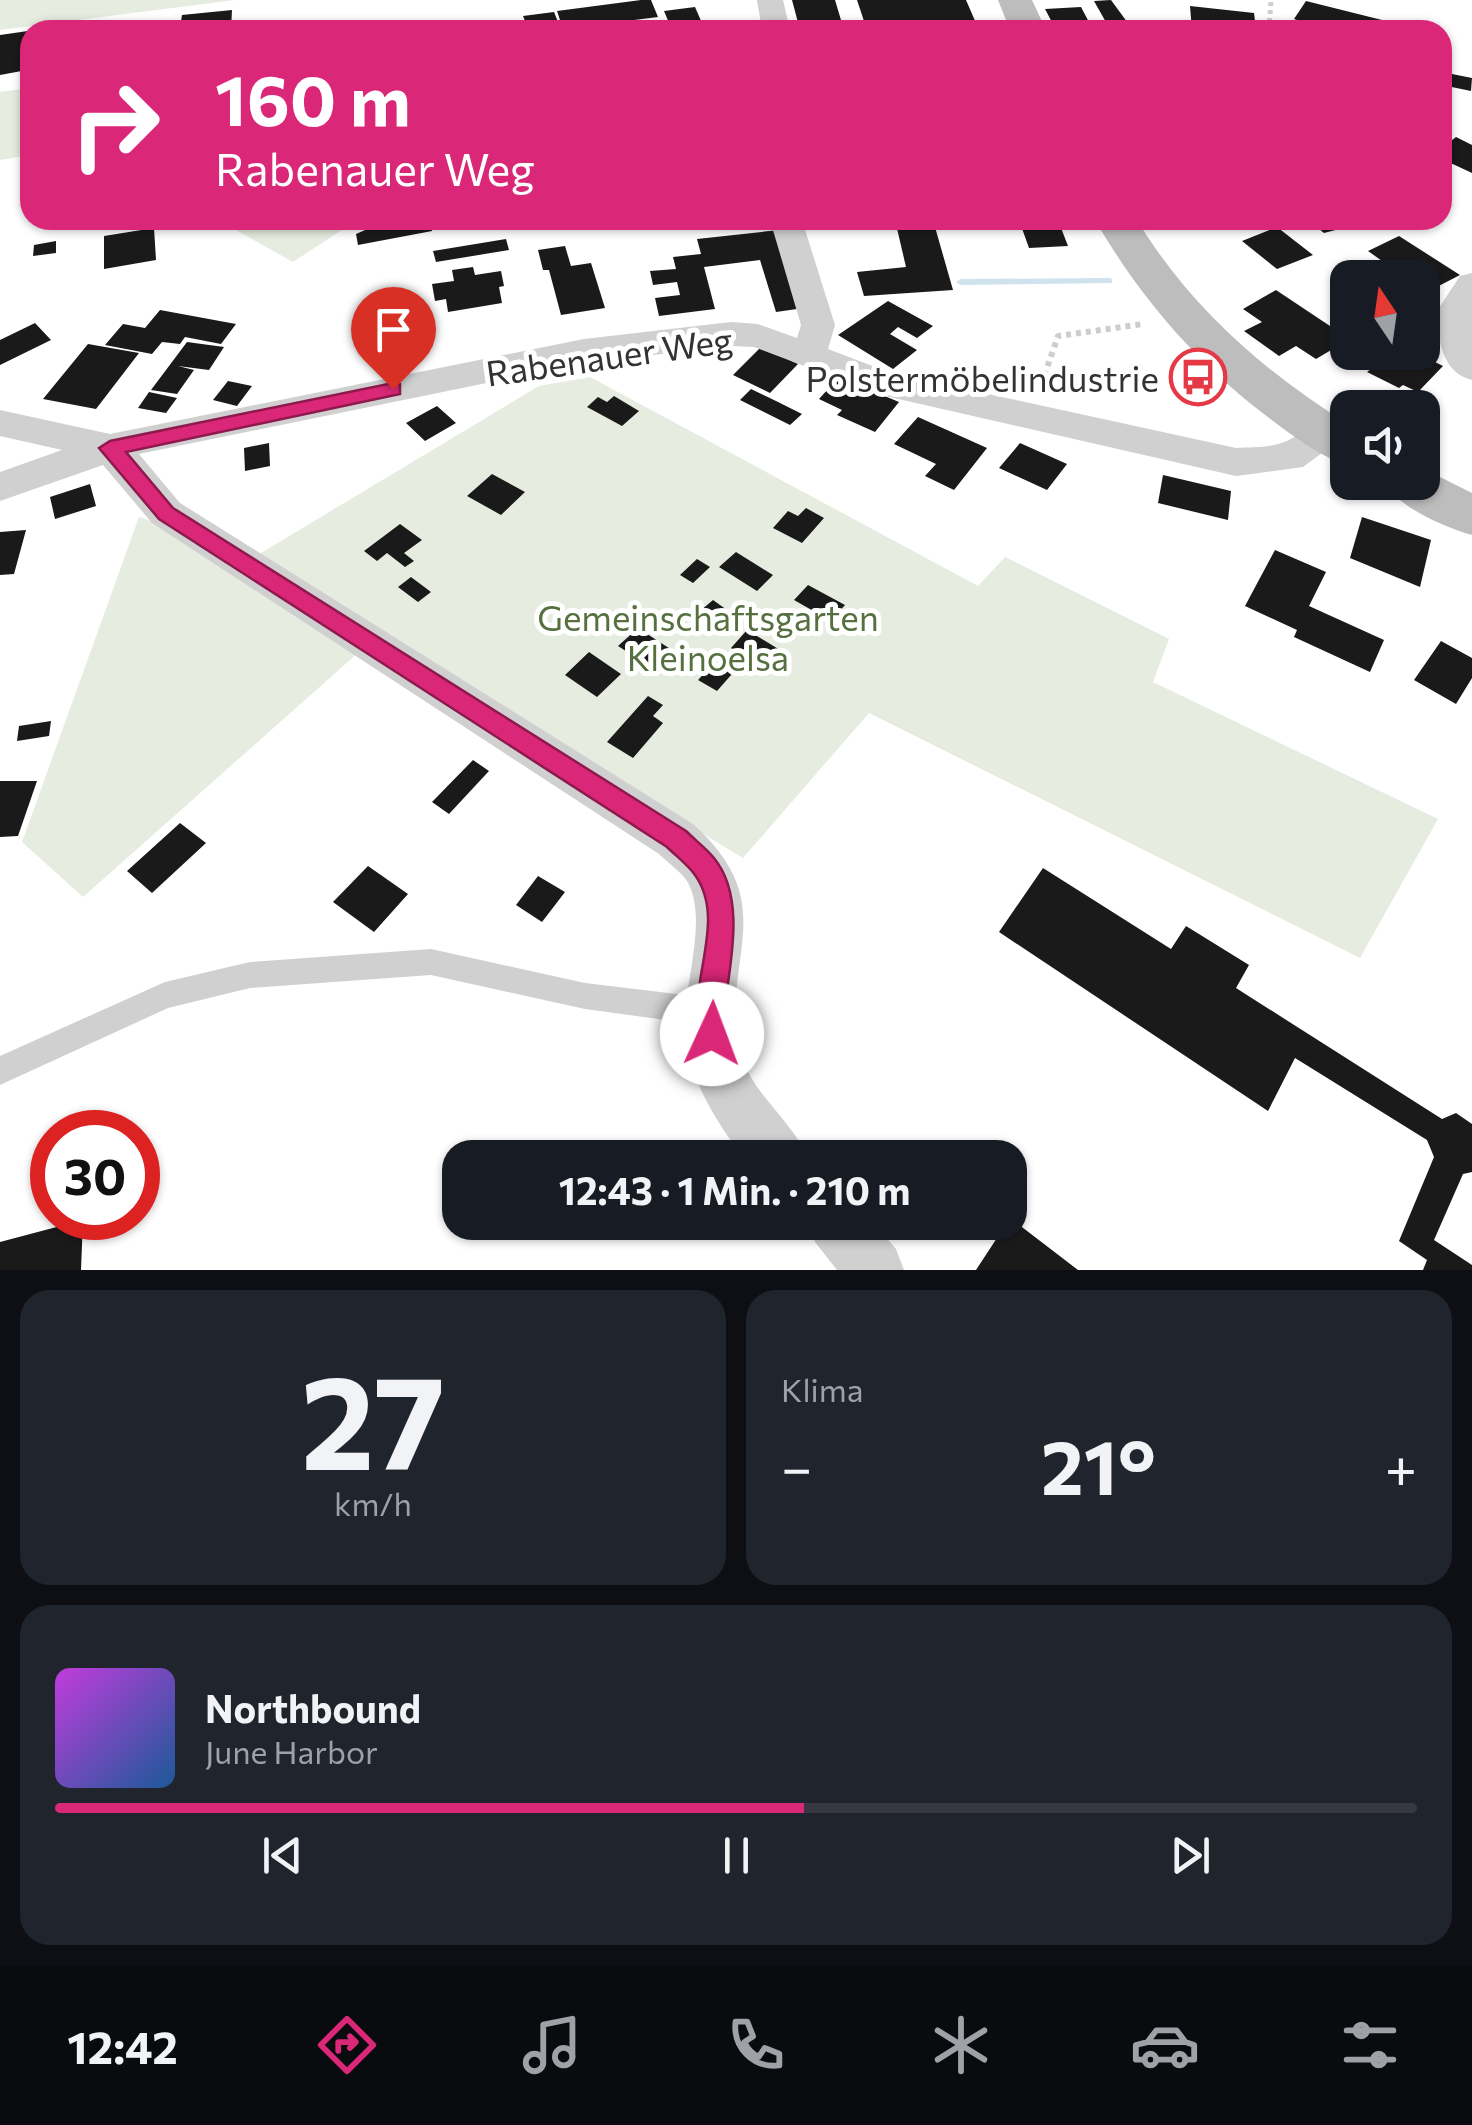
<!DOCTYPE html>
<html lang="de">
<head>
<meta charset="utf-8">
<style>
	:root { --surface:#171b24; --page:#20242c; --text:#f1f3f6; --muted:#9ea1a6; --line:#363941; --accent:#db2777 }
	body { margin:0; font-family:Commissioner,sans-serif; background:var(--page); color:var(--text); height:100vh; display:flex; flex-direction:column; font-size:38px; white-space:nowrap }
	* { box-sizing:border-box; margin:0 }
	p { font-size:32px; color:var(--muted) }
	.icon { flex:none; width:55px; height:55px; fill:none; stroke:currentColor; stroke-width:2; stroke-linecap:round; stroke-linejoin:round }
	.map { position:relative; height:1270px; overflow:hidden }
	.side { display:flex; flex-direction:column; gap:20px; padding:20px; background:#0d0f14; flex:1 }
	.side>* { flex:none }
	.hud { position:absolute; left:20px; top:20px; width:1432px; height:210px; border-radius:30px; box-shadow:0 2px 8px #0004; background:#db2777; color:#fff; overflow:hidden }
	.needle { width:65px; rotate:347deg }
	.buttons { position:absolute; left:1330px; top:260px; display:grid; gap:20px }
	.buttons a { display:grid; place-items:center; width:110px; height:110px; border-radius:20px; background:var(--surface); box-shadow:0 2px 8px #0004; font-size:50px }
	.speed { position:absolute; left:30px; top:1110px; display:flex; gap:20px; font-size:50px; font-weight:700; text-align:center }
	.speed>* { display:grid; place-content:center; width:130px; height:130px; border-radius:50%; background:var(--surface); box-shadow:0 2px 8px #0004; line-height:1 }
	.speed .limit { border:15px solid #d22; background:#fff; color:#111 }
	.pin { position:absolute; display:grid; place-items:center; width:85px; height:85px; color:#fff; margin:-102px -42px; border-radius:50% 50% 50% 0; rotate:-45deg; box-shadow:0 0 10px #0007 }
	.pin .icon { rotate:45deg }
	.me { position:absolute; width:110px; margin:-55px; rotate:2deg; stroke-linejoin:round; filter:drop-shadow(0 0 8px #0008) }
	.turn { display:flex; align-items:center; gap:35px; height:210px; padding:0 30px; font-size:45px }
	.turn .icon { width:130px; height:130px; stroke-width:2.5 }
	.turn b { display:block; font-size:70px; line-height:85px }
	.big { font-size:75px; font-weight:700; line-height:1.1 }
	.side .widget { flex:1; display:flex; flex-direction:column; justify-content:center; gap:15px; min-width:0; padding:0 35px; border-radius:30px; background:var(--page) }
	.side .dial { align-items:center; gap:0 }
	.dial b { font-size:130px; line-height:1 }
	.song { display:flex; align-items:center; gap:30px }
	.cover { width:120px; height:120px; border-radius:15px; background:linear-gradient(135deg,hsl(290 70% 55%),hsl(210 70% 35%)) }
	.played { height:10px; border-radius:5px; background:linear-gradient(90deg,var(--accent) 55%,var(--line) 55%) }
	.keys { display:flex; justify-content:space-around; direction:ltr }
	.heat { display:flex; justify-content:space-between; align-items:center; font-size:55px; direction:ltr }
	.side .tiles { flex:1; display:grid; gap:20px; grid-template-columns:1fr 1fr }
	.widget:last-child { grid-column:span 2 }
	.trip { position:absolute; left:442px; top:1140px; width:585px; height:100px; border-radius:30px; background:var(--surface); box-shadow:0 2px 8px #0004; font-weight:700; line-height:100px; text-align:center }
	.tab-bar { display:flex; height:160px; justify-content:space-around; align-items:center; background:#090b0e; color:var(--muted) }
	.tab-bar .icon { width:70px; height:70px }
	.tab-bar .on { color:var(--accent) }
	.tab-bar b { font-size:45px; color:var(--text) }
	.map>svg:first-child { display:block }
	.green { fill:#e6ecdf }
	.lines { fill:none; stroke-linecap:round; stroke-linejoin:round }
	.stream { fill:#cfe2ee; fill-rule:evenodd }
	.building { fill:#1a1a1a }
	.path-far1 { stroke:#cdcdcd; stroke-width:5; stroke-dasharray:4 4; stroke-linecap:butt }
	.path { stroke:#cdcdcd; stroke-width:6; stroke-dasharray:5 5; stroke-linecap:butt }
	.service { fill:#d0d0d0; fill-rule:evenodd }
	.minor { fill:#d0d0d0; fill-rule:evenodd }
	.secondary { fill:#bdbdbd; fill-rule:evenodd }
	.route { fill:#db2777; stroke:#8e194d; stroke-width:2.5 }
	.labels { text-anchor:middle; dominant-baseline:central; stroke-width:10; stroke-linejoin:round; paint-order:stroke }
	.street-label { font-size:35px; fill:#333; stroke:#fff }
	.poi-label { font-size:35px; fill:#333; stroke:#fff; text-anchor:end }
	.park-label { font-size:35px; fill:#56703f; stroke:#fff }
</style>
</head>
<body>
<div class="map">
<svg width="1472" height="1270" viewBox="0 0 1472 1270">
	<rect width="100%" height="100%" fill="#fff"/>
	<path class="green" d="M0 0H235L0 30Z
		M30 88V155L0 160V92Z
		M218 220H357L293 262Z
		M590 377 978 586 1005 557 1169 639 1153 682 1438 819 1360 958 869 713 743 858 377 636 83 897 22 842 139 517 256 556 539 386Z"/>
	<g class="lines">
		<path class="stream" d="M1109 278 1112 279V283L961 285 956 282 961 279Z
			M1343 397 1356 408H1348L1347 411 1338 401Z"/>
	</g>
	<path class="building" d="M641 0H651L658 17 563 29 557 11Z
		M792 0H835L844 30H800Z
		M857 0H966L979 30H867Z
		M1111 0 1133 30H1094L1091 25 1107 24 1094 1Z
		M1306 1 1382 20 1380 30H1295L1300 21 1294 19Z
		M1190 6 1254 13 1256 29 1219 25 1221 30H1192Z
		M695 7 705 30H672L664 11Z
		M1081 7 1091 26 1055 28 1045 9Z
		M232 10 231 30 180 28 182 15Z
		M554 12 558 22 527 26 523 16Z
		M28 31 27 70 0 75V35Z
		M1442 72 1472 78 1471 91 1442 85Z
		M1456 137 1472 145V173L1442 159V148Z
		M430 220 432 231 358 245 356 234 372 227Z
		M895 220H933L953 290 864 296 857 272 906 267Z
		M1019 220H1058L1068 246 1029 248Z
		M1308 220H1370V221L1324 233Z
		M1277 227 1313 255 1277 269 1242 241Z
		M154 228 156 260 104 269V236Z
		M779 230 804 308 776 312 760 260 704 267 715 309 659 316 655 298 680 295 677 282 653 285 650 271 676 269 673 257 701 254 697 239Z
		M1399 236 1460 275 1427 292 1422 289V278H1406L1368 251Z
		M506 239 509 250 436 262 433 251Z
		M56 241V253L33 256 34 245Z
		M565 246 571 266 591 263 605 308 561 315 549 270H543L538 250Z
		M473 267 475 275 501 271 504 286 499 287 502 303 448 312 446 299 435 301 432 284 454 281 452 270Z
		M1276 290 1348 338V340L1316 359 1296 346 1279 356 1244 331 1262 322 1243 309Z
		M888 301 933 326 917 338 898 327 890 334 917 350 893 369 838 335Z
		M160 310 236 324 221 344 185 337 180 344 162 342 152 354 105 345 123 324 145 328Z
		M1422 312 1436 318 1429 326 1438 330 1430 339 1422 335Z
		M35 323 51 340 0 365V340Z
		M187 342 224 347 209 370 178 366 194 370 177 394 151 390Z
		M88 344 139 353 96 409 43 399Z
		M761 347 798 364 770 393 733 375Z
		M1362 352H1415L1443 366 1418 392 1403 385 1399 388 1367 372 1371 369 1354 360Z
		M839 377 899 402 875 432 837 415 842 410 819 399Z
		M228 381 252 386 237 406 213 400Z
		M751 389 776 401 802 414 790 425 740 400Z
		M149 392 177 398 166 413 138 408Z
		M614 396 639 411 622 426 587 407 598 397 607 402Z
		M437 406 456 423 425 441 406 423Z
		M918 417 987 448 954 490 925 476 936 464 894 444Z
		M269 443 270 466 245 471 244 448Z
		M1020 443 1067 464 1047 490 999 468Z
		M492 474 525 492 501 515 467 496Z
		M1163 475 1231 491 1228 520 1158 503Z
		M90 484 96 506 55 519 50 497Z
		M806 508 824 518 802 543 773 528 788 511 798 516Z
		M1362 517 1431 540 1420 587 1350 558Z
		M400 524 422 540 404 553 414 561 405 567 387 553 377 561 364 551Z
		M26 530 14 574 0 575V532Z
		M1275 550 1326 572 1309 606 1384 640 1370 672 1294 637 1297 630 1245 606Z
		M736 552 773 575 757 591 719 567Z
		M697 559 710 567 693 583 680 575Z
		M411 577 431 592 418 602 398 587Z
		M808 585 845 605 831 621 794 600Z
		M713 600 734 615 714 633 693 617Z
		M638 628 675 652 657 671 618 646Z
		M747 630 780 650 763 668 731 648Z
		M1441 641 1472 658V678L1456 704 1414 680Z
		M589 652 621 674 597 697 565 675Z
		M714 663 732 674 717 691 698 680Z
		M648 696 663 705 653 716 663 723 633 758 607 742Z
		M51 721 49 736 17 741 19 726Z
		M473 760 489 771 449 814 432 802Z
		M0 781H37L18 836 0 837Z
		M180 823 206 843 152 893 127 871Z
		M368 866 408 894 374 932 333 902Z
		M1043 868 1171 949 1186 926 1249 965 1236 988 1442 1119 1456 1113 1472 1124V1172L1463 1174 1434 1240 1472 1265V1270H1423L1427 1260 1399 1241 1434 1157 1427 1140 1295 1058 1268 1111 999 932Z
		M538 876 565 892 542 922 516 905Z
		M1010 1218 1078 1270H976Z
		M83 1220 81 1270H0V1242Z"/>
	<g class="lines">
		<path class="path-far1" d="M1269 30 1271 0"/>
		<path class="path" d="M1041 385 1058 336 1143 324"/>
		<path class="service" d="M431 949 585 983 710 998 720 1002 724 1012 720 1022 710 1026 585 1009 431 975 250 988 168 1008 0 1085V1056L165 982 250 962Z"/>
		<path class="minor" d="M757 0H783L790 30H762Z
			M770 220H802L835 325 828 349 888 372 1236 448C1249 447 1265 448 1278 444 1302 439 1309 415 1337 424L1343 433 1337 442 1303 467 1236 476 881 395 754 347 731 346 584 363 139 454 180 503 693 824C786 908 717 960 741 1054 752 1094 792 1120 808 1158H744C716 1122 690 1080 685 1034 681 990 710 920 687 881 680 871 668 863 659 854L152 523 103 465 0 501V472L62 450 0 436V410L110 434 584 339 731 322 758 324 797 338 801 325Z
			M1472 273V380C1441 372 1440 341 1435 314L1460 276Z
			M807 1222H873L896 1249 904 1270H837L815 1242Z"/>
		<path class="secondary" d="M998 0H1032L1046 30H1010Z
			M1095 220H1137C1189 306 1263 371 1348 424V465C1323 458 1302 442 1281 427 1203 370 1143 303 1095 220Z
			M1422 468 1472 493V535C1444 527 1399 508 1384 482H1422Z"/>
	</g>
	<path class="route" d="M393 383 400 384V394L126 452 173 508 686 831C695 840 706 848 714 858 744 895 732 954 726 997 724 1013 728 1029 722 1044L712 1048 703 1044C681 992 730 924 695 875 688 865 676 856 667 847L159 519 99 448 110 441Z"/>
	<defs>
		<g id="bus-ring" transform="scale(2.875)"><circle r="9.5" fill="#fff" stroke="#e63946" stroke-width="1.5"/><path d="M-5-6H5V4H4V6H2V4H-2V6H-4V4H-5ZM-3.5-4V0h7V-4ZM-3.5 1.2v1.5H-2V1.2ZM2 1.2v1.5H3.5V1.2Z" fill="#e63946"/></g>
	</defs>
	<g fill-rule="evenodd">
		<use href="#bus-ring" x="1198" y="377"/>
	</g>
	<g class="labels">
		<g class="street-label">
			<text transform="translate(609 355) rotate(-8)">Rabenauer Weg</text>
		</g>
		<g class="poi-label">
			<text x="1159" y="377">Polstermöbelindustrie</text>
		</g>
		<g class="park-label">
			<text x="708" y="616">Gemeinschaftsgarten<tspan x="708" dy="40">Kleinoelsa</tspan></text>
		</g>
	</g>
</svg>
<div class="buttons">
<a><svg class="needle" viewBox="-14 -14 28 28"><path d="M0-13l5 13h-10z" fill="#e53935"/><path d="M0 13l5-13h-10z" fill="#9ea1a6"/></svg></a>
<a><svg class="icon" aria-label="sound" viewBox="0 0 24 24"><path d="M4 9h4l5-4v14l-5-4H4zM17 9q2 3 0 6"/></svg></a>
</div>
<div class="speed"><div class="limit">30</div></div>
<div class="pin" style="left:393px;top:389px;background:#d93025"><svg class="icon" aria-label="arrive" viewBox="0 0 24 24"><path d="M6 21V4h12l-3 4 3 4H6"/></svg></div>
<svg class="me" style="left:712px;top:1034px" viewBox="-20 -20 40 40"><circle r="19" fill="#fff"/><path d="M0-13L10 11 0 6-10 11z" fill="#db2777"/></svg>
<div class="trip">12:43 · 1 Min. · 210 m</div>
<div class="hud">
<div class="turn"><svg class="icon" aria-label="right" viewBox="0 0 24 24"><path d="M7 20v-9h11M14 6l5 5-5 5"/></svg><div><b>160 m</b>Rabenauer Weg</div></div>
</div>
</div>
<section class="side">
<div class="tiles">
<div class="widget dial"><b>27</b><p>km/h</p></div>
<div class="widget"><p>Klima</p>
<div class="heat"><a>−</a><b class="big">21°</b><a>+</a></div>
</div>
<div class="widget">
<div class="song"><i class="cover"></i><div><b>Northbound</b><p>June Harbor</p></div></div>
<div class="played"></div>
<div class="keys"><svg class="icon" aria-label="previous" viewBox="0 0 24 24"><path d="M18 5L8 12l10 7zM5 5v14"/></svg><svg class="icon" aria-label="pause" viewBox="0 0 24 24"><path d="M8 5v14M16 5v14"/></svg><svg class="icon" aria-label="next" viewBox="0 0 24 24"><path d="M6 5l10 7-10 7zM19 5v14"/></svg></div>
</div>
</div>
</section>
<nav class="tab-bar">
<b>12:42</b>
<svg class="icon on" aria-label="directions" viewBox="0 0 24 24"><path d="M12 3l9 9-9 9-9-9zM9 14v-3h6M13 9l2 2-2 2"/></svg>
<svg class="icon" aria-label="music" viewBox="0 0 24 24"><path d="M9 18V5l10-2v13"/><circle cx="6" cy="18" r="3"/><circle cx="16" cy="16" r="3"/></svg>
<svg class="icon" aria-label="phone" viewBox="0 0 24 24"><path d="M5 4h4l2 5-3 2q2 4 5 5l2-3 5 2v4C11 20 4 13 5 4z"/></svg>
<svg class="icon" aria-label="climate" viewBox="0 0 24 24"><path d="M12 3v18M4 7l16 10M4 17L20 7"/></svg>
<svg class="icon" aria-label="car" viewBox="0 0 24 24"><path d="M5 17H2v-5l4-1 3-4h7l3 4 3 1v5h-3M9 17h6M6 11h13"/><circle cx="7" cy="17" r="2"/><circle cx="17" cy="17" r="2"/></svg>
<svg class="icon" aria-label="filters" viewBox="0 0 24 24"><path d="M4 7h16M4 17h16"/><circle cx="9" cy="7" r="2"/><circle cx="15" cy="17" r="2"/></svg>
</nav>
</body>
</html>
